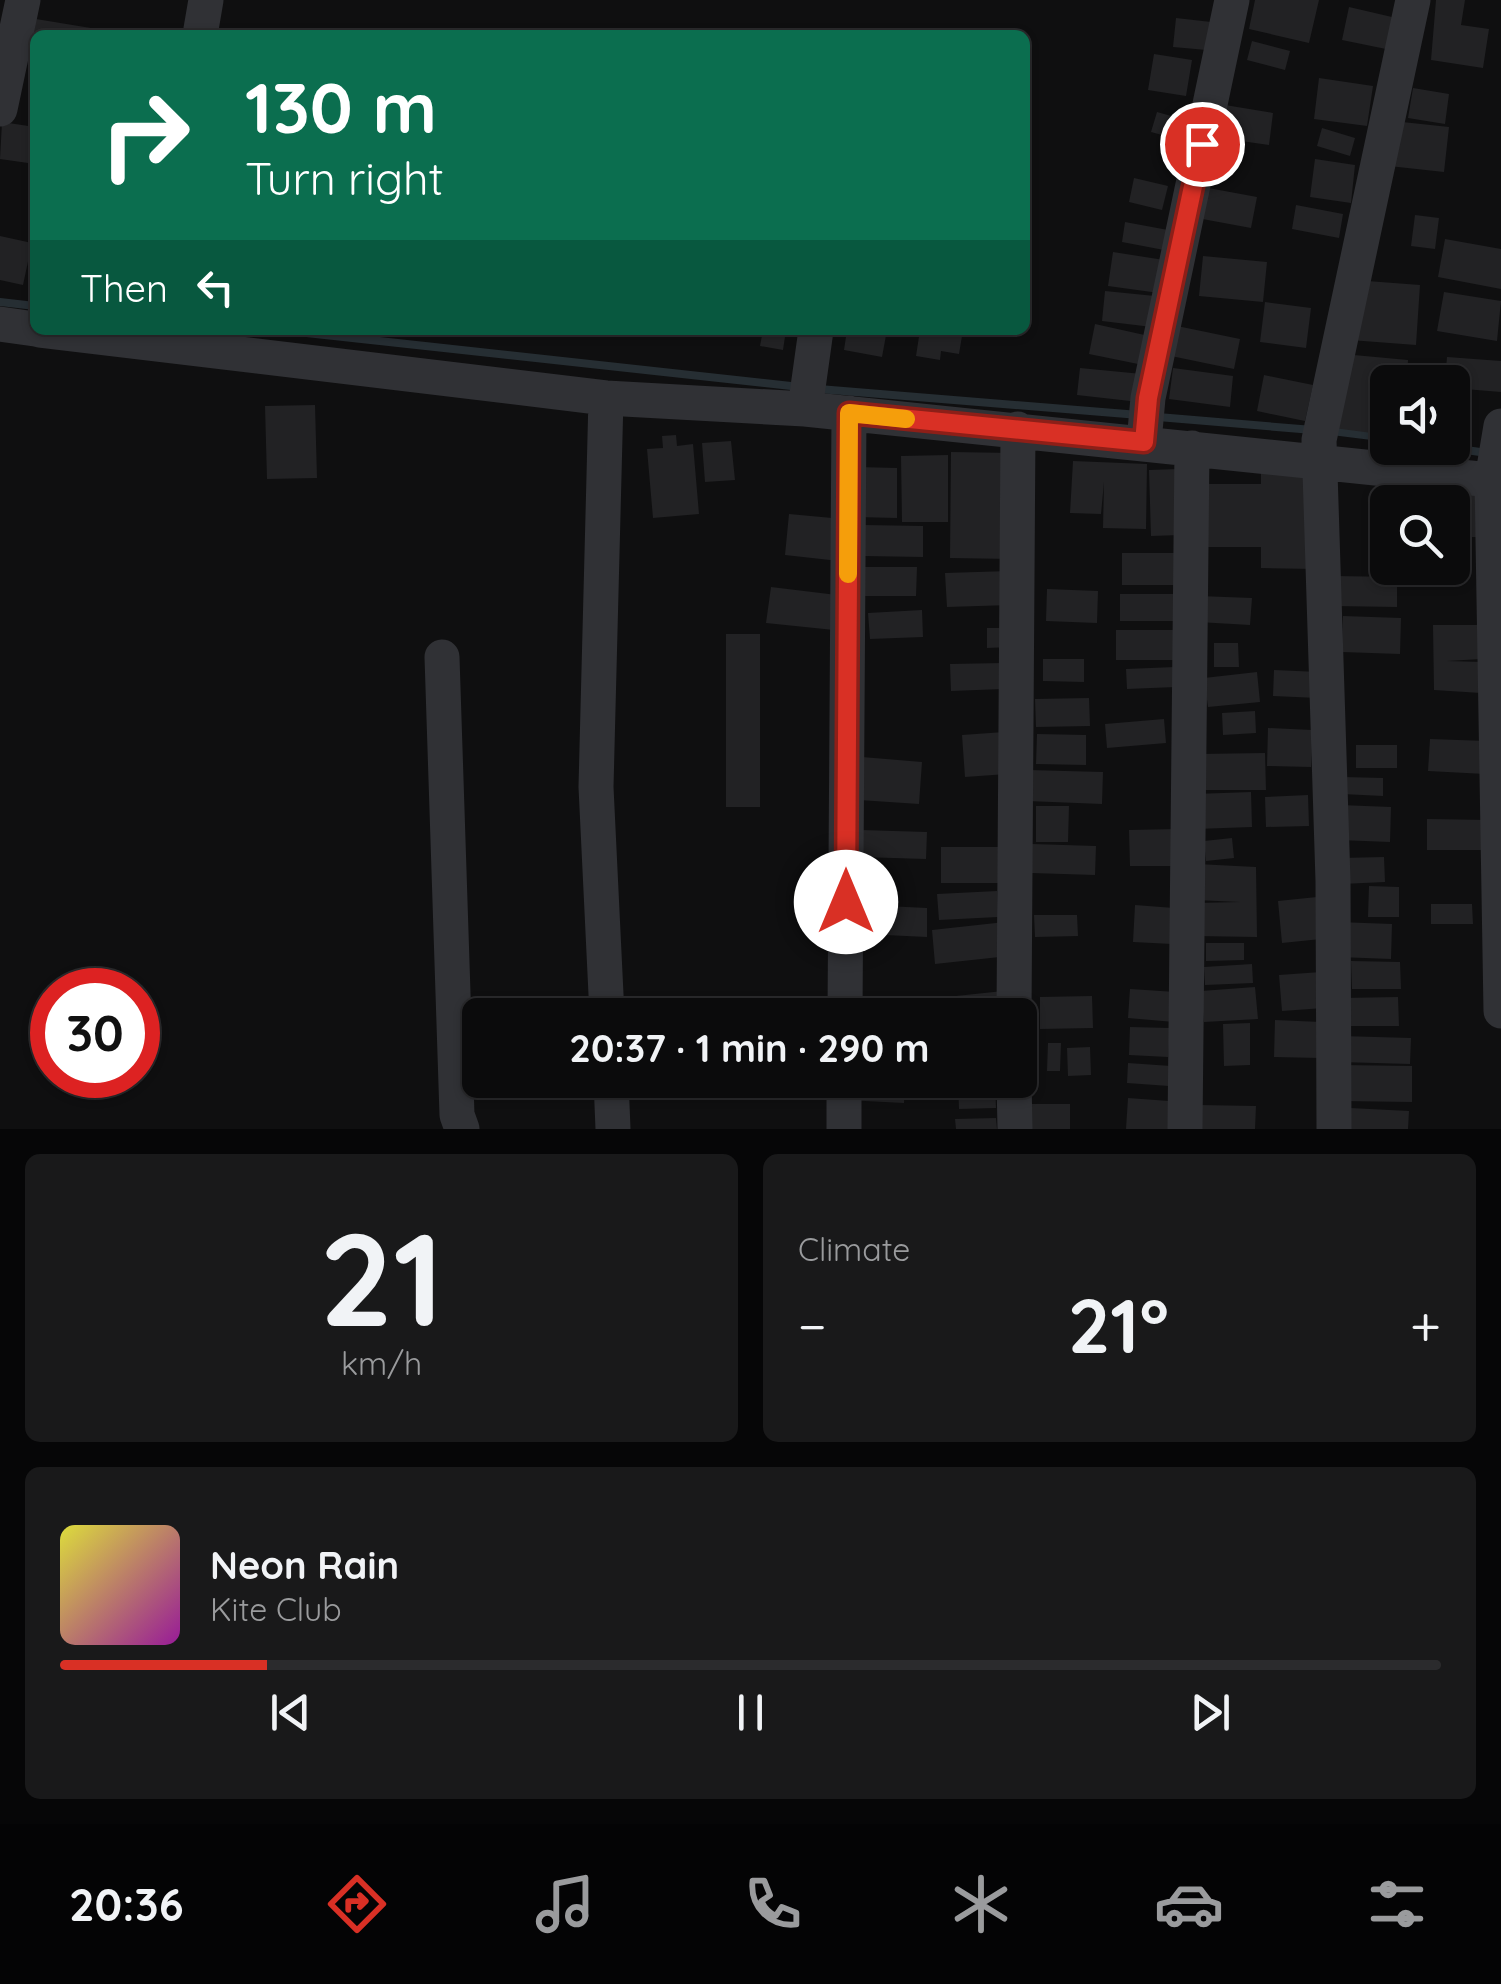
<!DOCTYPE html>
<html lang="en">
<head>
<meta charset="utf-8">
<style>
	:root { --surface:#0b0b0c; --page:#19191a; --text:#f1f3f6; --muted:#9a9b9d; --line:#2b2b2d; --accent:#d93025 }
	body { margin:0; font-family:Quicksand,sans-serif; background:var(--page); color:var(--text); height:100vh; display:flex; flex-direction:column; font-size:38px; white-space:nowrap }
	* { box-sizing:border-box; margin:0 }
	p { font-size:32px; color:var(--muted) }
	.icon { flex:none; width:55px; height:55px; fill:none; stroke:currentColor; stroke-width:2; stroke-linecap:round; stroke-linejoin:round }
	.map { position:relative; height:1129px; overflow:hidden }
	.details { display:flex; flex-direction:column; gap:25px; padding:25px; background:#060607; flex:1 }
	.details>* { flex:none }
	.banner { position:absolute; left:30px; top:30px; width:1000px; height:305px; border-radius:15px; box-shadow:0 2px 8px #0004,0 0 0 2px var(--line); background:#0b6e4f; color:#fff; overflow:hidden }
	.tools { position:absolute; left:1370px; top:365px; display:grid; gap:20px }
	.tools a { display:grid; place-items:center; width:100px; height:100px; border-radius:15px; background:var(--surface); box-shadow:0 2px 8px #0004,0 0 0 2px var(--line); font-size:50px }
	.speed { position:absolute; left:30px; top:968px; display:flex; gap:20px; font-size:50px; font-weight:700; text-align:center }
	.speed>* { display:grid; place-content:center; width:130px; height:130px; border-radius:50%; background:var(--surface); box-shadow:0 2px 8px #0004,0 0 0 2px var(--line); line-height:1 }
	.speed .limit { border:15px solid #d22; background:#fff; color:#111 }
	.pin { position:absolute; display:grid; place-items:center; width:85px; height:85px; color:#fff; margin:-42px; border:5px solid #fff; border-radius:50%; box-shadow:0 2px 10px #0007 }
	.me { position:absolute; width:110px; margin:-55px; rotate:0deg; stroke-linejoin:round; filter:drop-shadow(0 0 8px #0008) }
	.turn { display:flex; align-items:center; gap:35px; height:210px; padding:0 50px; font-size:45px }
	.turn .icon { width:130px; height:130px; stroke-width:2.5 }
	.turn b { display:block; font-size:70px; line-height:85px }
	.then { display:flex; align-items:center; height:95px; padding:0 50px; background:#0003; gap:20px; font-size:38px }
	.big { font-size:75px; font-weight:800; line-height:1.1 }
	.details .widget { flex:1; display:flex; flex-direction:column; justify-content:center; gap:15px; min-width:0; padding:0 35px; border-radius:15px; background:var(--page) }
	.details .dial { align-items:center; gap:0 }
	.dial b { font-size:130px; line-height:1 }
	.song { display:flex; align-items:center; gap:30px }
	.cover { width:120px; height:120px; border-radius:15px; background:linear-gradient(135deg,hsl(60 70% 55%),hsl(300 70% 35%)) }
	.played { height:10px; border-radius:5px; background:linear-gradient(90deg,var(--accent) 15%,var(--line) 15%) }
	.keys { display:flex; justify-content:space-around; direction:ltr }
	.heat { display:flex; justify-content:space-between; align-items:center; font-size:55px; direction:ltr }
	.details .tiles { flex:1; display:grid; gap:25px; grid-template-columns:1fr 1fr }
	.widget:last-child { grid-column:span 2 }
	.trip { position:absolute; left:462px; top:998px; width:575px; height:100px; border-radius:15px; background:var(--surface); box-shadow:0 2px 8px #0004,0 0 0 2px var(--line); font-weight:800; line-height:100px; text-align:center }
	.dock { display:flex; height:160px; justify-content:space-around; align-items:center; background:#040405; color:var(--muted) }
	.dock .icon { width:70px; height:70px }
	.dock .current { color:var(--accent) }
	.dock b { font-size:45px; color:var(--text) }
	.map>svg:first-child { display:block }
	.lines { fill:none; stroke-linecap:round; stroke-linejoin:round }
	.stream { stroke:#262e33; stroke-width:8 }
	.building { fill:#222224 }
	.minor { stroke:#303135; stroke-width:35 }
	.route-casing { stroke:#8d1f18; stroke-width:25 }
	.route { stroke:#d93025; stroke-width:18 }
	.slow { stroke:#f59e0b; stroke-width:18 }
</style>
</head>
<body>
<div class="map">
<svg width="1501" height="1129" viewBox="0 0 1501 1129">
	<rect width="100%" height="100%" fill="#0f0f10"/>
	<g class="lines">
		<path class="stream" d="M0 302 35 306
			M279 330 800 387
			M819 389 1139 415
			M1158 417 1313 430
			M1332 431 1388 438
			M1452 448 1487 453"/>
	</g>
	<path class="building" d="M1255 0H1319L1309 43 1249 29Z
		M1436 0H1465L1461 25 1489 29 1483 68 1431 60Z
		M1349 7 1392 17 1386 49 1342 40Z
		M1176 18 1220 23 1218 51 1173 47Z
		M36 19 109 31 108 35H33Z
		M1252 41 1290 51 1285 70 1247 60Z
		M1154 54 1192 60 1186 96 1148 90Z
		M1319 78 1373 86 1367 126 1314 119Z
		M1413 88 1449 94 1445 124 1408 118Z
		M1225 105 1273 113 1269 145 1220 138Z
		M1157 112 1189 121 1184 141 1151 132Z
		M1393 121 1449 127 1444 172 1389 166Z
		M2 122 35 127V164L0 159Z
		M1322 128 1355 138 1350 156 1317 146Z
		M1315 159 1355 165 1351 203 1310 197Z
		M1134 178 1168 186 1162 210 1129 202Z
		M1203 187 1257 197 1251 228 1197 218Z
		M1296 205 1343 214 1339 238 1292 229Z
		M1415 215 1439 218 1435 249 1411 246Z
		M1125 222 1168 230 1164 250 1122 242Z
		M0 236 32 243 23 285 0 280Z
		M1445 239 1501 249V289L1438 277Z
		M1113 252 1164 260 1159 293 1108 286Z
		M1203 256 1267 262 1263 302 1199 296Z
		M1354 280 1420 285 1416 345 1350 340Z
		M1105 291 1155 296 1152 327 1102 321Z
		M1444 292 1501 301 1497 341 1437 331Z
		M1265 302 1311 308 1306 348 1260 342Z
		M1095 324 1149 336 1143 365 1089 354Z
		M1177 326 1240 339 1234 369 1171 356Z
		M763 330H786L783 350 760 346Z
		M847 330H887L882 357 844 350Z
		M920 330H963L959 354 941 351 940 360 916 356Z
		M1343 354 1408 360 1407 382H1388V391H1380L1381 363 1372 433 1334 428Z
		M1447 357 1501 361V392L1452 388V382H1445Z
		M1080 368 1142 374 1139 402 1077 395Z
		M1173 368 1233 376 1230 407 1169 399Z
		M1264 375 1313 385 1305 421 1257 411Z
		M315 405 317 478 267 479 265 406Z
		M676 435 677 446 693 444 699 514 653 518 647 449 663 448 662 436Z
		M731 441 735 480 705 482 702 443Z
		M951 452 1013 453 1012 559 950 558Z
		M948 455V522H902L901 456Z
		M1073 461 1147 464 1146 529 1103 528 1104 482 1101 514 1070 513Z
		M857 467 897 468V518L856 517Z
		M1179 469 1181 535 1151 536 1149 470Z
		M1261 471 1315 472V569L1261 568V547H1194V484H1261Z
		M1374 492 1420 493V502H1388V568H1419V573L1373 571Z
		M1429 494 1483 495V537H1452V502H1429Z
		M789 514 843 519 839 561 785 555Z
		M864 525 923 526V557L864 556Z
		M1122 553H1178V585H1122Z
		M861 567H917L916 596H861Z
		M1009 571 1011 605 947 607 945 573Z
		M1334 576 1397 577V607L1334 606Z
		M771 587 837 595 834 630 766 623Z
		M1047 589 1098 591 1097 623 1046 621Z
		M1120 594H1174V621H1120Z
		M1199 596 1252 598 1250 625 1198 622Z
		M922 610 923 637 870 639 868 613Z
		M1343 616 1401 618 1400 654 1342 652Z
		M1433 625H1481V659L1447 661 1483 662 1481 693 1434 690Z
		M987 628H1010V647L987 648Z
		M1116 630H1174L1175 660H1116Z
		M726 634H760V807H726Z
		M1214 643H1238L1239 667H1214Z
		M1043 659H1084V682L1043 681Z
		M1003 663V689L951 691 950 664Z
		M1175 667 1176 687 1127 689 1126 669Z
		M1274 670 1319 672 1318 698 1273 696Z
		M1257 672 1260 702 1208 707 1204 678Z
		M1089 698 1090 726 1036 727 1035 699Z
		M1255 711 1256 733 1223 735 1222 713Z
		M1164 719 1166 743 1107 748 1105 724Z
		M1268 728 1312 730 1311 767 1267 766Z
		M1004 732 1007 774 965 777 962 735Z
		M1037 734 1086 735V765L1036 764Z
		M1430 739 1487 741 1485 774 1428 771Z
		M1356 745H1397V768H1356Z
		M1265 753 1266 790H1201L1200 754Z
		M862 757 922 762 919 804 859 800Z
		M1028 770 1103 772 1102 804 1027 801Z
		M1343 777 1383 778V796L1342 794Z
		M1251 792 1252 827 1196 829 1195 794Z
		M1308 795 1309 826 1266 827 1265 797Z
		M1340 805 1391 807 1390 842 1339 840Z
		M1036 806H1069L1068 842H1036Z
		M1427 819 1488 820V850H1427Z
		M1179 829V866H1130L1129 830Z
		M861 830 927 832 926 859 860 857Z
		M1232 838 1234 858 1206 861 1204 841Z
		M1032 844 1096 846 1095 875 1031 873Z
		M941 847H1009V883H941Z
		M1384 857 1385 882 1342 884 1341 858Z
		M1197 864 1256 867 1257 937 1196 936V903L1240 902 1195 900Z
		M1369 886 1399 887V917H1368Z
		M997 891 998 917 939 920 937 894Z
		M1317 897 1321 939 1282 943 1278 901Z
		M1431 904H1472L1473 924H1431Z
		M1135 905 1174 908 1172 944 1133 942Z
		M886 906 927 908V937L885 935Z
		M1034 915H1077L1078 936 1035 937Z
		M1005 922 1009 956 935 964 932 930Z
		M1338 922 1392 924 1391 959 1338 957Z
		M1206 943H1244V960L1206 961Z
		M1351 961 1400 962 1401 989H1352Z
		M1252 964 1253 983 1205 985 1204 967Z
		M1321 972 1324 1008 1282 1011 1279 975Z
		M1255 987 1258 1019 1204 1022 1201 991Z
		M1130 989 1176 992 1174 1022 1128 1018Z
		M1003 991 1006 1015H958L956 996Z
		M1092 996 1093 1028 1040 1029V997Z
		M1398 997 1399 1026H1342V998Z
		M1275 1020 1321 1022 1320 1058 1274 1057Z
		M1250 1023V1065L1224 1066 1223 1024Z
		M1130 1027 1170 1028 1168 1057 1129 1055Z
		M1341 1036 1411 1038 1410 1064 1340 1062Z
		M1048 1043H1061L1060 1071H1047Z
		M1090 1047 1091 1075 1068 1076 1067 1048Z
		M1128 1063 1171 1066 1169 1086 1127 1083Z
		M1341 1065 1412 1066V1102L1340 1101Z
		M846 1080H905L904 1103 846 1100Z
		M958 1080H995L996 1108 959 1109Z
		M1128 1098 1169 1101 1168 1129H1126Z
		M1029 1104H1070V1129H1030Z
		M1199 1105 1256 1106 1255 1129H1199Z
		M1350 1108 1409 1111 1408 1129H1341Z
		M996 1118 997 1129H956L955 1119Z"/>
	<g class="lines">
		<path class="minor" d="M200 35 206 0
			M0 109 23 0
			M0 324 35 329
			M40 330 606 398 805 409 1501 481
			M606 398 596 787 607 1015
			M805 409 816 330
			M1501 426 1492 480 1501 1011
			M1144 442 1148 398 1232 0
			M442 657 457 1115 462 1129
			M845 1015 849 413
			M1014 1015 1018 429
			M611 1080 613 1129
			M1014 1080 1015 1129
			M844 1129V1080
			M1185 1129 1192 448
			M1334 1129 1333 881 1319 440 1413 0"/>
	</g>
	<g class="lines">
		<g class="route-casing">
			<path id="route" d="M846 902 849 413 1144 442 1148 398 1202 144"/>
		</g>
		<use href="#route" class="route"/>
		<path class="slow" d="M848 574 849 413 906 419"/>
	</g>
</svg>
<div class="tools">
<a><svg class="icon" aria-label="sound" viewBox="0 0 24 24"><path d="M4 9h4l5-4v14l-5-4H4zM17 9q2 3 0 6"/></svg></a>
<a><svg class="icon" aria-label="search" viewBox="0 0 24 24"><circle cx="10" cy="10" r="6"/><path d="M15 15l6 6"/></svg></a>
</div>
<div class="speed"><div class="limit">30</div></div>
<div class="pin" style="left:1202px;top:144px;background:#d93025"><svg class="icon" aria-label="arrive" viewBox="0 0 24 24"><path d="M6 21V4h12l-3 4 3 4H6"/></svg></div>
<svg class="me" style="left:846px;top:902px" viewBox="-20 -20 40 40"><circle r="19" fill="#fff"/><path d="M0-13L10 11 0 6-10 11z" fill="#d93025"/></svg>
<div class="trip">20:37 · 1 min · 290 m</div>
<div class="banner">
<div class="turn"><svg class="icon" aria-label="right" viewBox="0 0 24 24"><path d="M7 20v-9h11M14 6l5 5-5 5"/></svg><div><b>130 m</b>Turn right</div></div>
<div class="then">Then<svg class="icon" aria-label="left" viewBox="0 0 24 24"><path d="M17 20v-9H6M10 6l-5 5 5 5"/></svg></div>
</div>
</div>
<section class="details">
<div class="tiles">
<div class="widget dial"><b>21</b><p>km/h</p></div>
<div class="widget"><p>Climate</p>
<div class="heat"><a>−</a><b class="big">21°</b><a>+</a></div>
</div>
<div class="widget">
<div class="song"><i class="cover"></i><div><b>Neon Rain</b><p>Kite Club</p></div></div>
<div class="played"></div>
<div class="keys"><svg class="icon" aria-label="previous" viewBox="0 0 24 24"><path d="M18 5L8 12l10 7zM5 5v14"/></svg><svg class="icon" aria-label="pause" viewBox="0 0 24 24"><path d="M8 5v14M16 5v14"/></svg><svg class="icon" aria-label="next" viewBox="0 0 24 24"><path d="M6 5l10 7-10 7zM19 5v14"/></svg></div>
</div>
</div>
</section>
<nav class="dock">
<b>20:36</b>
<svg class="icon current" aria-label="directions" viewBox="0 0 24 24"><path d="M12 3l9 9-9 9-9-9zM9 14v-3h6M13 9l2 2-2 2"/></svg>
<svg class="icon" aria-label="music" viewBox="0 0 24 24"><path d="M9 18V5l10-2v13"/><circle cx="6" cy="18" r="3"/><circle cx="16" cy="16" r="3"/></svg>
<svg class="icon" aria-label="phone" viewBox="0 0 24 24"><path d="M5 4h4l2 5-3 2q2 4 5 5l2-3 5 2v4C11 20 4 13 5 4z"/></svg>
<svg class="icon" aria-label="climate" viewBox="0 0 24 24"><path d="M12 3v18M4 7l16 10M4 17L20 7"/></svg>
<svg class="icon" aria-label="car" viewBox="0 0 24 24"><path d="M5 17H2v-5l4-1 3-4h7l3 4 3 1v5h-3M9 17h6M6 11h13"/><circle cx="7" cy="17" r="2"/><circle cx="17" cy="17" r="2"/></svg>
<svg class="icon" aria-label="filters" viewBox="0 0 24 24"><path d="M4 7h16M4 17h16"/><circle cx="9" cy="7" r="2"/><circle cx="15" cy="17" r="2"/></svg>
</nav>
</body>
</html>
